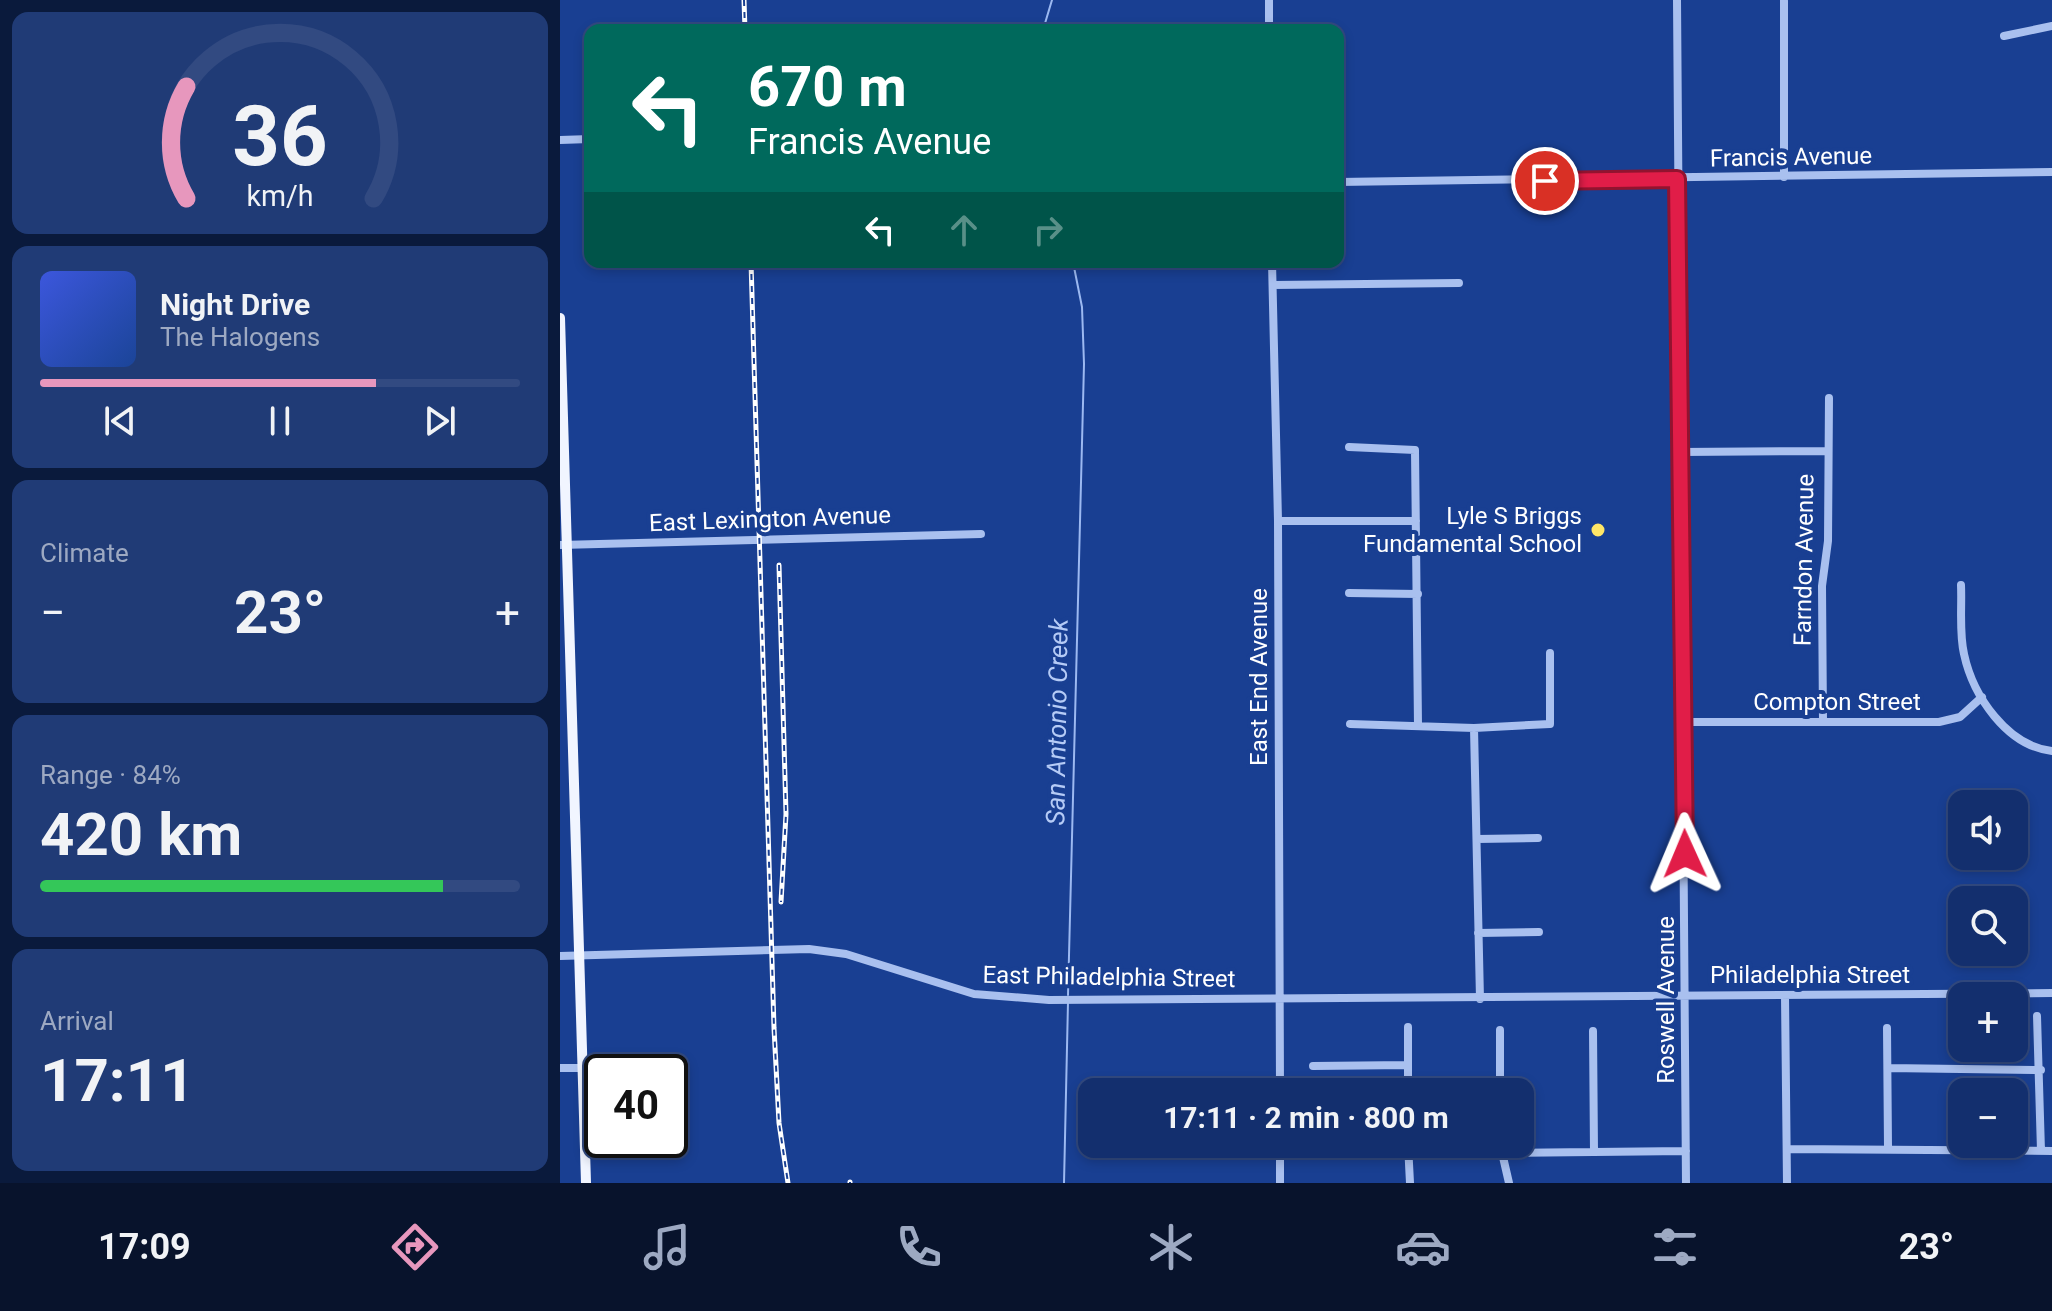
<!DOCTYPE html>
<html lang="en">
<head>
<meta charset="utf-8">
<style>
	:root { --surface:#132f6e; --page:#203b76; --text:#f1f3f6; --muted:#9da9c2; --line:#324a81; --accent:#e797bd }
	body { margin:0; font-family:Roboto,sans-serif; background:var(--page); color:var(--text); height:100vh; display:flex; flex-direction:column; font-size:30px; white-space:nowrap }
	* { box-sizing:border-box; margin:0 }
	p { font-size:26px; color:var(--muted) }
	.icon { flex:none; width:44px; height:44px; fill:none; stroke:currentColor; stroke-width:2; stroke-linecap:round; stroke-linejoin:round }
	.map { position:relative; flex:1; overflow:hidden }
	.side { display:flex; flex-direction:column; gap:12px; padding:12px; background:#0a1a3c; width:560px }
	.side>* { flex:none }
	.banner { position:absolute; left:24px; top:24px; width:760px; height:244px; border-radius:16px; box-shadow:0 4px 12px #0003,0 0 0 2px var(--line); background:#00695c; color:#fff; overflow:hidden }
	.controls { position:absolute; left:1388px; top:790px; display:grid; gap:16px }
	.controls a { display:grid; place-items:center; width:80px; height:80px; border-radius:16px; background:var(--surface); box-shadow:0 4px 12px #0003,0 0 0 2px var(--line); font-size:40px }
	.speed { position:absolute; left:24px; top:1054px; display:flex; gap:16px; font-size:40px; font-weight:700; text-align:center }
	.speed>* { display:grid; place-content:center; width:104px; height:104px; border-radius:50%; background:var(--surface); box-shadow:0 4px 12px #0003,0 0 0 2px var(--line); line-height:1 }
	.speed .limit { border:4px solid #111; border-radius:12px; background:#fff; color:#111 }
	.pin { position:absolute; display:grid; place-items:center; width:68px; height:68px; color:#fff; margin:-34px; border:4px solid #fff; border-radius:50%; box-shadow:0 2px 8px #0007 }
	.me { position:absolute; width:88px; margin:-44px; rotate:359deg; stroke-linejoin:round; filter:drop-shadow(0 0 6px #0008) }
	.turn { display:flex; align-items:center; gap:28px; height:168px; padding:0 32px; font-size:36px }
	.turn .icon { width:104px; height:104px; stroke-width:2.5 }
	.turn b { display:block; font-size:56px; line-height:68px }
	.lanes { display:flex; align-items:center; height:76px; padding:0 32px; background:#0003; justify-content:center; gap:40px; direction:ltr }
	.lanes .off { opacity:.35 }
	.big { font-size:60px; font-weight:700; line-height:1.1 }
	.side .tile { flex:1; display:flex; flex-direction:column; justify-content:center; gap:12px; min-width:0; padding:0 28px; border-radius:16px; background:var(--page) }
	.side .dial { align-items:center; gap:0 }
	.dial svg { height:208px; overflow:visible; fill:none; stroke:var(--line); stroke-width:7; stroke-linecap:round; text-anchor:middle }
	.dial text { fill:var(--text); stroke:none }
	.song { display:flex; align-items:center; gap:24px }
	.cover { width:96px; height:96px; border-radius:12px; background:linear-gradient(135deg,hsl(230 70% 55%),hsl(220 70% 35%)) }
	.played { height:8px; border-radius:4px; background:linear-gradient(90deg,var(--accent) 70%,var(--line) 70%) }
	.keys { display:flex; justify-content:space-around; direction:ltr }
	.heat { display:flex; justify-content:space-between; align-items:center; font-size:44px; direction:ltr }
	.charge { height:12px; border-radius:6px; background:linear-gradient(90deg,#34c759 84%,var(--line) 0) }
	.trip { position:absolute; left:518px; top:1078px; width:456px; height:80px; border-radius:16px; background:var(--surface); box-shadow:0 4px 12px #0003,0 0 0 2px var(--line); font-weight:700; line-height:80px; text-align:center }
	.tabs { display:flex; height:128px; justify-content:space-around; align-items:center; background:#08132c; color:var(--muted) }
	.tabs .icon { width:56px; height:56px }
	.tabs .selected { color:var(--accent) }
	.tabs b { font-size:36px; color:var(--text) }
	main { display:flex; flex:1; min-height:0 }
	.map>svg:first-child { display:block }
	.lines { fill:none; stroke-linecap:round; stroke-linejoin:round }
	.stream { stroke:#9cb9f1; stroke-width:2 }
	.minor { stroke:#a9c0ef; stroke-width:8 }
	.major { stroke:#f1f5ff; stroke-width:10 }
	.rail-casing { stroke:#fff; stroke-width:5 }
	.rail { stroke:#193f92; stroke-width:2; stroke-dasharray:6; stroke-linecap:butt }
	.route-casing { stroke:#92132f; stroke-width:20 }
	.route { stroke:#e11d48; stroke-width:14 }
	.poi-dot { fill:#ffe667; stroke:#193f92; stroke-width:3 }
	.labels { text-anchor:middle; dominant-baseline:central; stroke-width:8; stroke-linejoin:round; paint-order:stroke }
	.street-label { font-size:24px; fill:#fff; stroke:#193f92 }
	.poi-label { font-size:24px; fill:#fff; stroke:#193f92; text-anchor:end }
	.water-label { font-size:26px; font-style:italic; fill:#b5cbf6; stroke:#193f92 }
</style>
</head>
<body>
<main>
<section class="side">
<div class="tile dial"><svg viewBox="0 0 100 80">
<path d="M14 69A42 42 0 1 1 86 69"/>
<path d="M14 69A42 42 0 0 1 14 26" stroke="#e797bd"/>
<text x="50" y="56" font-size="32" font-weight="700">36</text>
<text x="50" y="72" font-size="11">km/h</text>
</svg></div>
<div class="tile">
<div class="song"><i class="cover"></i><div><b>Night Drive</b><p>The Halogens</p></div></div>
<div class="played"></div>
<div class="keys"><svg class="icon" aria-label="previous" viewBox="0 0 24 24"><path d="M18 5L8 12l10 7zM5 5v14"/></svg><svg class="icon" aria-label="pause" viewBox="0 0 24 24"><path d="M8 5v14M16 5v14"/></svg><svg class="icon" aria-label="next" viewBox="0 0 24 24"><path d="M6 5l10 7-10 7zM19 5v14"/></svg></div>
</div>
<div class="tile"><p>Climate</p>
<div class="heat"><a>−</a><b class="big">23°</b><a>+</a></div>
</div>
<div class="tile"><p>Range · 84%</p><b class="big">420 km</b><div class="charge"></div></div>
<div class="tile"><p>Arrival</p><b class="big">17:11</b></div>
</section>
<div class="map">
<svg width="1492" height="1183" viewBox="0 0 1492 1183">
	<rect width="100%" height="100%" fill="#193f92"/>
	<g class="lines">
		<path class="stream" d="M483 30 492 0
			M508 995 524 364 522 307 513 262
			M504 1183 508 1002"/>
		<path class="minor" d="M709 0V30
			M1117 0 1126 1183
			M1224 1V177
			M1444 36 1492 26
			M0 140 30 139
			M778 182 1492 172
			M712 262 718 521 720 1092
			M713 285 899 283
			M789 447 855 450 858 725
			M1120 452 1266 451
			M718 521H856
			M0 545 421 534
			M1401 585C1402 607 1399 633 1404 654 1413 696 1447 746 1492 751
			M789 593 858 594
			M1124 722H1379L1400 717 1422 697
			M1263 722 1262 586 1268 541 1269 398
			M790 724 914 728 990 724V653
			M914 728 920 999
			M917 839 978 838
			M918 933 979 932
			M0 956 249 949 286 954 414 994 489 1000 1492 993
			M1225 996 1227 1183
			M1477 1016 1481 1151
			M1327 1028 1328 1147
			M1033 1031 1034 1152
			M753 1066 848 1065
			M0 1068H22
			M1328 1068 1481 1070
			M848 1092V1027
			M940 1092V1030
			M848 1144 850 1183
			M940 1144 949 1183
			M1227 1149 1492 1151
			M940 1153 1126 1151
			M753 1155 848 1154
			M720 1183V1144"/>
		<path class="major" d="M0 318 26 1183"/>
		<g class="rail-casing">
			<path id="rail" d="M184 0 185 30
				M191 262 214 1028 219 1123 228 1183
				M219 565 226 814 221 902
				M290 1182V1183"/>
		</g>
		<use href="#rail" class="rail"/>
	</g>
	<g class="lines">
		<g class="route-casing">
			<path id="route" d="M985 181 1117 179 1125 854"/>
		</g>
		<use href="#route" class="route"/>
	</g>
	<circle class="poi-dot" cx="1038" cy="530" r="8"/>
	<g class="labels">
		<g class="street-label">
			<text transform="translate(1231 157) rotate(-1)">Francis Avenue</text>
			<text transform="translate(210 519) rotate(-2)">East Lexington Avenue</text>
			<text transform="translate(1244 560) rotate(-89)">Farndon Avenue</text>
			<text transform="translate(699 677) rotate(-90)">East End Avenue</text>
			<text x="1277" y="702">Compton Street</text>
			<text x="1250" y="975">Philadelphia Street</text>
			<text transform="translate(549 977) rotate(1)">East Philadelphia Street</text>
			<text transform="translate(1106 1000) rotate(-90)">Roswell Avenue</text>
		</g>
		<g class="poi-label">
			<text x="1022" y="516">Lyle S Briggs<tspan x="1022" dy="28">Fundamental School</tspan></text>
		</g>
		<g class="water-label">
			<text transform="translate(497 722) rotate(-89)">San Antonio Creek</text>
		</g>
	</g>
</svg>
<div class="controls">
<a><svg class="icon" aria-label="sound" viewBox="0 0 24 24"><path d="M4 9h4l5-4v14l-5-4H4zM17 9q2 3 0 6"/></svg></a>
<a><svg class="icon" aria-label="search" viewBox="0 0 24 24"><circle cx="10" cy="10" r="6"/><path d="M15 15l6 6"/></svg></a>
<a>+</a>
<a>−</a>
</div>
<div class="speed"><div class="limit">40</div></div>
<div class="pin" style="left:985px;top:181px;background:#d93025"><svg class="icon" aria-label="arrive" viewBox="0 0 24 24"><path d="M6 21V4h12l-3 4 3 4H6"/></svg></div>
<svg class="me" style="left:1125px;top:854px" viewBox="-20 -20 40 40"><path d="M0-17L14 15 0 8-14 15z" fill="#e11d48" stroke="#fff" stroke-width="4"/></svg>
<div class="trip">17:11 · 2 min · 800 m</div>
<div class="banner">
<div class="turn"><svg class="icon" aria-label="left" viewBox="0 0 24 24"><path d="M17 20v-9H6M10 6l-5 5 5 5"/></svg><div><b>670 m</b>Francis Avenue</div></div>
<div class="lanes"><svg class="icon" aria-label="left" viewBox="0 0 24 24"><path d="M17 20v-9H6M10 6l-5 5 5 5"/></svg><svg class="icon off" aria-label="ahead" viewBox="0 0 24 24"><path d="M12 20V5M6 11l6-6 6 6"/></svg><svg class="icon off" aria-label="right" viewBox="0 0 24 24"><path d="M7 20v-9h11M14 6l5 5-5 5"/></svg></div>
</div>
</div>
</main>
<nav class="tabs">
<b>17:09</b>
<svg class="icon selected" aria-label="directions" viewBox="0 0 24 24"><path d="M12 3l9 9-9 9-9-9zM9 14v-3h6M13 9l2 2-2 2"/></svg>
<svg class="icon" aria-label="music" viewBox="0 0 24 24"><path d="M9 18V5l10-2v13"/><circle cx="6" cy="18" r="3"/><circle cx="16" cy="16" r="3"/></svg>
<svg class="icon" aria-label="phone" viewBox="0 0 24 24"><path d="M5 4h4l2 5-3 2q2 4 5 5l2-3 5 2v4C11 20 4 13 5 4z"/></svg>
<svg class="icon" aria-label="climate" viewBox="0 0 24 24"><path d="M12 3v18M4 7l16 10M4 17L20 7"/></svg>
<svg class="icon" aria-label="car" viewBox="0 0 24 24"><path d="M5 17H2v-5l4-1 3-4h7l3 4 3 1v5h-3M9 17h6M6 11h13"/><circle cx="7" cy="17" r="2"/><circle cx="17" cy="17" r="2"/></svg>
<svg class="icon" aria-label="filters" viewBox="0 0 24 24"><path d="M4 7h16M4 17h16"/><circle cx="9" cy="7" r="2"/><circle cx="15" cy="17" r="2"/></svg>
<b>23°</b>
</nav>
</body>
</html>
